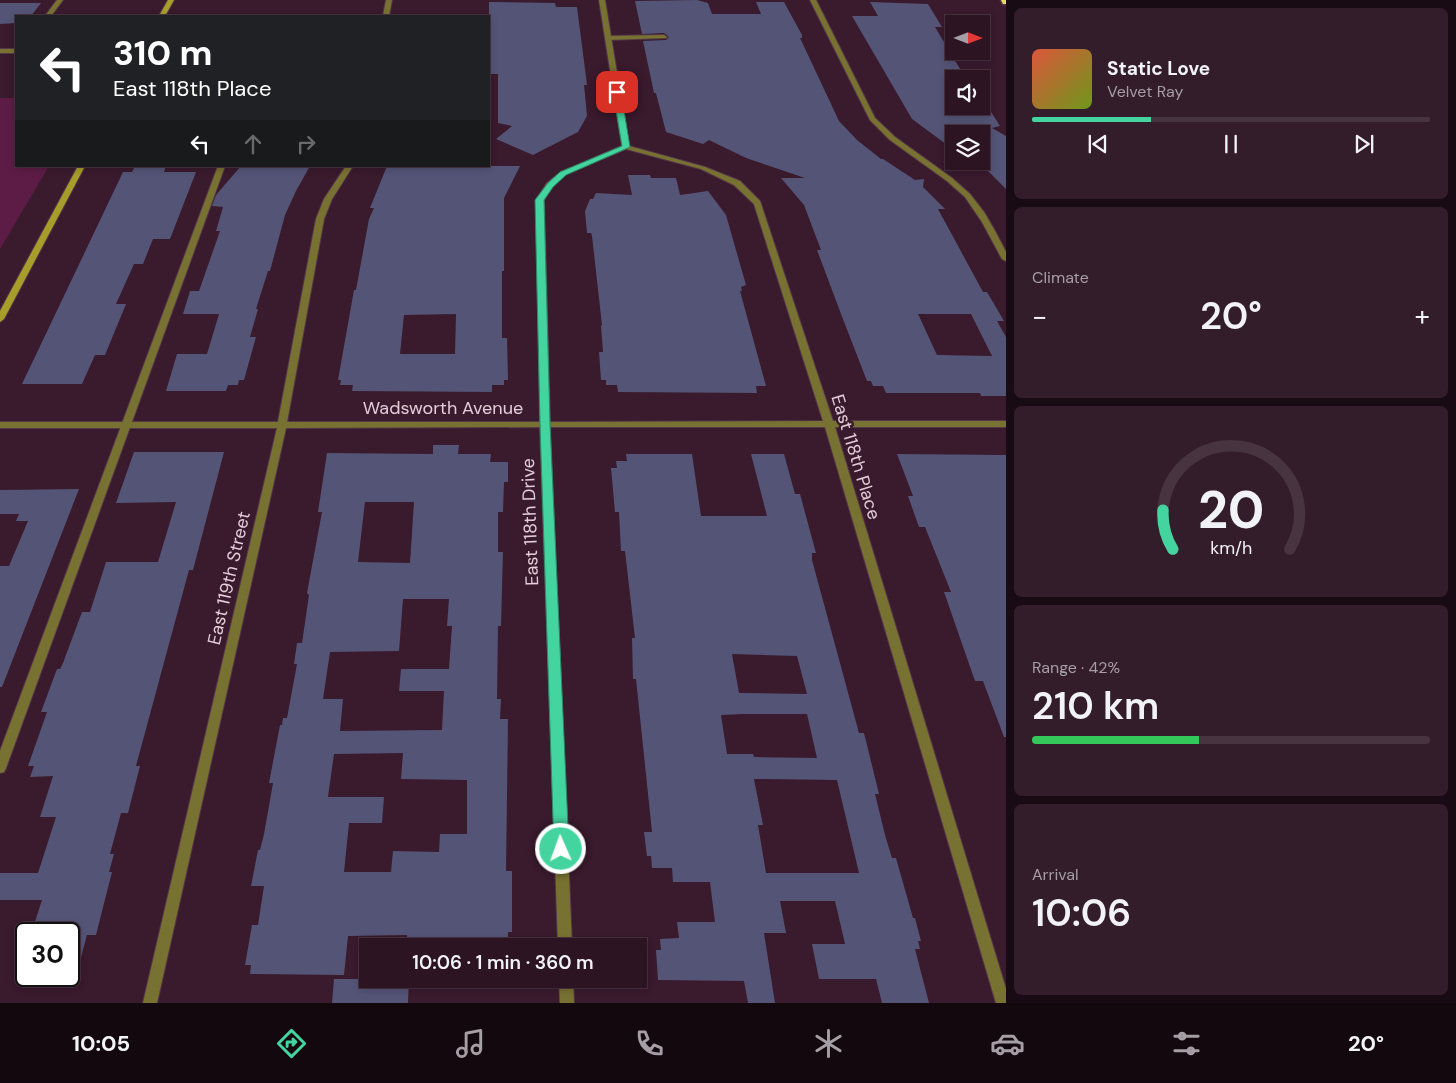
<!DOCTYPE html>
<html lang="en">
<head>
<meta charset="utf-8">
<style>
	:root { --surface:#2c1422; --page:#341d2a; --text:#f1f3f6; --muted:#a69ea5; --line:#483340; --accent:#44d49f }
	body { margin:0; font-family:"DM Sans",sans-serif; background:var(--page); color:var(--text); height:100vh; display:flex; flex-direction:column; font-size:19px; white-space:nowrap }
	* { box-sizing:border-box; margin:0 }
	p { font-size:16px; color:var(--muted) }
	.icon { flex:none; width:28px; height:28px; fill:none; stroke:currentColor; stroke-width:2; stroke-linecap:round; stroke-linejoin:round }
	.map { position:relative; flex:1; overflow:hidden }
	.drawer { display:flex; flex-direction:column; gap:8px; padding:8px; background:#180b13; width:450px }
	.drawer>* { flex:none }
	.hud { position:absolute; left:15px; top:15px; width:475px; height:152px; border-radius:0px; box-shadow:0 2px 8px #0003,0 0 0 1px var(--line); background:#202124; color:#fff; overflow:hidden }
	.needle { width:32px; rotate:90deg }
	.fabs { position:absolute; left:945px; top:15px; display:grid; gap:10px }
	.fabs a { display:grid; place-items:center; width:45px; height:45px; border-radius:0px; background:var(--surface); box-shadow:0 2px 8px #0003,0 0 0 1px var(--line); font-size:25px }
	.speed { position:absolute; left:15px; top:922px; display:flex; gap:10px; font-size:25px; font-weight:700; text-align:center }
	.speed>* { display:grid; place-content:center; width:65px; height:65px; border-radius:50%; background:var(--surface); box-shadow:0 2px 8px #0003,0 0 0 1px var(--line); line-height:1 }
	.speed .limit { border:2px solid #111; border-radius:8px; background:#fff; color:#111 }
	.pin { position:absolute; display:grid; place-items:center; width:42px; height:42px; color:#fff; margin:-21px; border-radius:10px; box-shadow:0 2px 8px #0006 }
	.me { position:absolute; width:55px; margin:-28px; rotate:358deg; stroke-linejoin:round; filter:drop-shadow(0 0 4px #0008) }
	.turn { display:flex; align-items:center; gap:18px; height:105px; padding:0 15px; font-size:22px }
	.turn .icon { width:65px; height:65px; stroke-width:2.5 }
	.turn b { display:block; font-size:35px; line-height:42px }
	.lanes { display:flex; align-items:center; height:48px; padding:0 15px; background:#0003; justify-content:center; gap:25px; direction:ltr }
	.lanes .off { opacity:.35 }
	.big { font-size:38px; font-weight:600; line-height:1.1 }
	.drawer .widget { flex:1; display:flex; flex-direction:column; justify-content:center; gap:8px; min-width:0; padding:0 18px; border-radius:8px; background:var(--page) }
	.drawer .dial { align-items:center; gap:0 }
	.dial svg { height:130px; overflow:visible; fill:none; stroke:var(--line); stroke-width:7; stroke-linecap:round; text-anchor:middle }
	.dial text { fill:var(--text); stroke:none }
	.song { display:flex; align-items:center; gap:15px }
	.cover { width:60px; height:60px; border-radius:8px; background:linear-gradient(135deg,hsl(10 70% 55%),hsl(80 70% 35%)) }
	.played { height:5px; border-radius:2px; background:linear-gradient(90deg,var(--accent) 30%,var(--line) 30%) }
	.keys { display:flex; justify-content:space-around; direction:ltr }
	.heat { display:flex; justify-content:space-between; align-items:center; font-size:28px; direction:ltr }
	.charge { height:8px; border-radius:4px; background:linear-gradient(90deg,#34c759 42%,var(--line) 0) }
	.trip { position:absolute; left:359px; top:938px; width:288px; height:50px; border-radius:0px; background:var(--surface); box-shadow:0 2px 8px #0003,0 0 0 1px var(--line); font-weight:600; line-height:50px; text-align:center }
	.tabs { display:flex; height:80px; justify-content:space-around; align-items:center; background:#12080e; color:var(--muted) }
	.tabs .icon { width:35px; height:35px }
	.tabs .active { color:var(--accent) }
	.tabs b { font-size:22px; color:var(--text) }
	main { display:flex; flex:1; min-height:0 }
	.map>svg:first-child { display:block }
	.green { fill:#5d1c46 }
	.building { fill:#545477; fill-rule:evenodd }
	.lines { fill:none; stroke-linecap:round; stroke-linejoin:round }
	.lane-casing { stroke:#553749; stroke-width:2 }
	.street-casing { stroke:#553749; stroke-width:2 }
	.secondary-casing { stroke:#553749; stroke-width:2 }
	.highway-casing { stroke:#553749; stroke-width:3 }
	.lane { fill:#787232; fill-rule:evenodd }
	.street { fill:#787232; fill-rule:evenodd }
	.secondary { fill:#a69d2b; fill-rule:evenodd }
	.highway { fill:#e7dc55; fill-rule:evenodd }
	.route { fill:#44d49f; stroke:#2c8a67 }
	.labels { text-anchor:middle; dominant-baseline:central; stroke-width:5; stroke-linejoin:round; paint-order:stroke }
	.street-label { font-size:18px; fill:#e3cdd9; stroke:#3a1a2d }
</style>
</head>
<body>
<main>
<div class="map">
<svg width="1006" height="1003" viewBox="0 0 1006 1003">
	<rect width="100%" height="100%" fill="#3a1a2d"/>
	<path class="green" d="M0 98H16V166H49L0 249Z"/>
	<path class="building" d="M697 0 708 3 712 14H761L756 2H784L802 35V38H800L839 121 857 140 881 159H883L915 180 924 179 923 187 945 209H938L983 292H987L1004 321H997L1006 337V396H981L980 393H886L883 386H873L871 381H867L841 314 817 250H821L804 205 781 178H805L746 158 709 140 703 144 666 132 656 93H654L643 41 666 40 669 37 664 33 642 34 635 1ZM918 314H971L992 356 937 355Z
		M489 2 555 3 556 7H577L587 85H584L587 116 578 132 533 155 496 139 512 126 498 123V74H489Z
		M870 2 928 4 942 27H935L966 79H954V106H981V101H984L1000 126 992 128 1006 136V189L986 169 979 168 970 161H981V134H954V150L912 119 852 16H878Z
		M0 3H41L31 16H16V23L0 24Z
		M135 166H166L164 172H196L170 239H153L143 264H134L116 304H126L105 355H95L82 384H22L123 172H132Z
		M241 166H310L296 191 285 215 270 271H268L256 309H258L250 337H256L244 380H239L238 385H228L226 391H166L177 354H207L219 314H183L190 291H199L220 231H216L223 207 212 206 216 195Z
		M387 166H520L504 198V271H502V338H507L508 380H504V385H492V392L352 391 353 385H340L341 380H338L354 290H356L369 219 374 208H370ZM456 314 455 354H400L404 315Z
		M628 175H650L651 178H676L680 195 708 191 726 215 746 285 741 287 742 291H740L766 386H756L757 393 618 392 617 385H606V380H601L599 352H603L601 326 602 325 592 236 591 233H587L585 211 590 199H593L596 193 632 195Z
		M433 445H459L458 454H491L490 462H508V482H504L503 512H498V552H503L501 626H498L497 699H501L500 719H508L506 871H512V932H508V937H499V946H406L407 935 348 936 344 975 250 974 251 965H245L252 925H258L264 886H251L258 850H260L264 834 273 783H269L280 725H282L283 718H287L297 664H294L297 643H302L309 595 307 593 322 512H318L327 453 433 454ZM365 502H414L410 563 358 562ZM403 599H449L447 626H452L449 669H401L399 691H444L442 730 340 731 343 699H323L330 652 399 651ZM403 753 401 779 467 780V834H440L439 852 393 851 391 872H344L349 823H382L384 797H328L334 754Z
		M134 452H224L193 570H189L136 766H140L128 813H121L110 854H114L109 872H112L96 935H87L75 980 69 979V934H31L42 900H0V873H38L56 817H40L53 776 30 777 34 766H28L47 712H41L57 669H60L63 663 82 612H90L106 562H158L176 502 116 503Z
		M626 454H692L701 516H767L751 454H784L795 494H800L816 553H812V560L859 733H864L879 794H875L885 835 892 858H896L913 918H915L921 941H918L920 949H915L929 1003H882L876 979H819L812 944H845L835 901H780L786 933H764L775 1003H748L744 981 658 980 656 950H661L660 939 679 938 677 922H715L710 882H673L672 868H652L651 856H647L644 832H652L636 679H633L632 638H635L625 551H621L619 512H615L611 468H617L616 461H627ZM732 654 797 656 807 694 739 693ZM743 714H807L817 758 754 757 753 754H727L721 715ZM754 779 837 780 859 873H766L758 825H763Z
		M897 454 1006 455V737H1004L983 681H975L944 592H951L925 527H919L908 496H913Z
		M79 489 2 687H0V566H9L28 521H16L19 514H0V490Z
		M334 979H409L408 1003H332Z"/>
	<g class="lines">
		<g class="lane-casing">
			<path id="lane" d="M57 0H63L51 16H45Z
				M664 35 667 37 666 38 608 40 605 38 608 36Z
				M218 166H225L6 768 4 772 0 773V751Z"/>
		</g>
		<g class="street-casing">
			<path id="street" d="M386 0H392L389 16H383Z
				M599 0H605L629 146 705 167 740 181 760 201 833 421H1006V427H835L1006 989V1003H996L825 427H550L572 946H558L540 427 286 428 157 1003H143L277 428H0V422H278L316 219 324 199 346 166H353L332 199 324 219 287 422H540L536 200 547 183 561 172 622 146ZM626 149 701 169 734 185 754 204 823 421 550 422 544 200 553 186 565 174Z
				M810 0H816L875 118 895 137 952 178 970 194 984 212 995 231 1006 252V261L1002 259 982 222 965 197 947 181 890 140 870 120Z
				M0 49H16V53H0Z
				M559 979H573L574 1003H560Z"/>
		</g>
		<g class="secondary-casing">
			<path id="secondary" d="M168 0H174L165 16H159Z
				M78 166H85L4 319 0 322V311Z"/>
		</g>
		<g class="highway-casing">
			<path id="highway" d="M1001 0H1006V4H1003Z"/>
		</g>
		<use href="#lane" class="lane"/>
		<use href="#street" class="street"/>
		<use href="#secondary" class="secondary"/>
		<use href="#highway" class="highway"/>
	</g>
	<path class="route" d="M617 90 621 92 630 147 566 175 553 187 544 200 550 424 569 849 567 854 561 856 556 854 554 849 540 424 535 200 548 183 560 172 622 146 613 92Z"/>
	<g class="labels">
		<g class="street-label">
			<text x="443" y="408">Wadsworth Avenue</text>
			<text transform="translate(856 457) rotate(73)">East 118th Place</text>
			<text transform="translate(530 522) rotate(-92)">East 118th Drive</text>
			<text transform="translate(229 578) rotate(-77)">East 119th Street</text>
		</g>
	</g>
</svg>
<div class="fabs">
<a><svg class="needle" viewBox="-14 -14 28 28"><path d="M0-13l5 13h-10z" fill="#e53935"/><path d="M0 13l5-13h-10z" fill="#a69ea5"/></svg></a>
<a><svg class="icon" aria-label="sound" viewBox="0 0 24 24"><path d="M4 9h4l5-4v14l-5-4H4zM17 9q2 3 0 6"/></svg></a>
<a><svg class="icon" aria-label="layers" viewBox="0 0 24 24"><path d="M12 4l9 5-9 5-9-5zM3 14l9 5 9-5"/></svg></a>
</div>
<div class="speed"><div class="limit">30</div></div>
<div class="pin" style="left:617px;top:92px;background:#d93025"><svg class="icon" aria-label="arrive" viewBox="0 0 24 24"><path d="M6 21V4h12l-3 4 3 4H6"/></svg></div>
<svg class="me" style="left:561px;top:849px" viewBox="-20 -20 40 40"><circle r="17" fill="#44d49f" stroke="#fff" stroke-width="3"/><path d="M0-11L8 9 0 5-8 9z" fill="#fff"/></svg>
<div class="trip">10:06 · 1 min · 360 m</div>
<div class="hud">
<div class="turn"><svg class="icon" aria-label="left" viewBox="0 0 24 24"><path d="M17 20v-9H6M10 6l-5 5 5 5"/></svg><div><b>310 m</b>East 118th Place</div></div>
<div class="lanes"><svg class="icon" aria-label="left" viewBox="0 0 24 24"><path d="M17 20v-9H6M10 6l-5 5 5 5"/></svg><svg class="icon off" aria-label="ahead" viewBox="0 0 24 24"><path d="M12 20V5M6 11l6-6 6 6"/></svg><svg class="icon off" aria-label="right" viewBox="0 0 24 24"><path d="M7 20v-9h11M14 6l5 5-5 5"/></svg></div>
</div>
</div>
<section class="drawer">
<div class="widget">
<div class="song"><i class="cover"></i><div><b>Static Love</b><p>Velvet Ray</p></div></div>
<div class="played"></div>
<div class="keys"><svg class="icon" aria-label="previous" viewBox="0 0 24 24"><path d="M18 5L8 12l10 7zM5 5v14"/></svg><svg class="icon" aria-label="pause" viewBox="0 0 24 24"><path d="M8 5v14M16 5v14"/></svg><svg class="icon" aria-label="next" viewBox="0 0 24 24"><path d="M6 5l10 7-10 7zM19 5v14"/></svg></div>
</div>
<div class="widget"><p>Climate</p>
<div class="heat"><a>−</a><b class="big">20°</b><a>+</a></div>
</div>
<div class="widget dial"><svg viewBox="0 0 100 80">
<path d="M14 69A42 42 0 1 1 86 69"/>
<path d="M14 69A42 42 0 0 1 8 45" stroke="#44d49f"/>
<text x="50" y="56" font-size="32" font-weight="700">20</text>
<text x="50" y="72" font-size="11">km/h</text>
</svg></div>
<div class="widget"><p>Range · 42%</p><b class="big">210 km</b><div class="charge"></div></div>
<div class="widget"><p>Arrival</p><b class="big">10:06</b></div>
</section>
</main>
<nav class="tabs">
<b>10:05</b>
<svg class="icon active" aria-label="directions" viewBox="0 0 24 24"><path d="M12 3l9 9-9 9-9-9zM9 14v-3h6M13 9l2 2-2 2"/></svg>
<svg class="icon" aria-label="music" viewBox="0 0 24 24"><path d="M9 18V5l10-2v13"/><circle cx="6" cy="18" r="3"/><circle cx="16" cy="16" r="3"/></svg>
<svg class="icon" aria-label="phone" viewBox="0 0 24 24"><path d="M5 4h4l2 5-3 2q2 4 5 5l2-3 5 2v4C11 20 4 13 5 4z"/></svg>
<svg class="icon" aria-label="climate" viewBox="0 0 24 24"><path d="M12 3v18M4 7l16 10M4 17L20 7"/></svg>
<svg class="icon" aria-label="car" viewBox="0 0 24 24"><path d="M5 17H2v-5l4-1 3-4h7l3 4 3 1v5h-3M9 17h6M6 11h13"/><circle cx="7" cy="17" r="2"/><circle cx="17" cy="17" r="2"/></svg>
<svg class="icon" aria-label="filters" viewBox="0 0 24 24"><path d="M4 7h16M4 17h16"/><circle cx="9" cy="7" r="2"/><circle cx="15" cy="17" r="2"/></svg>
<b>20°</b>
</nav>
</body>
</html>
